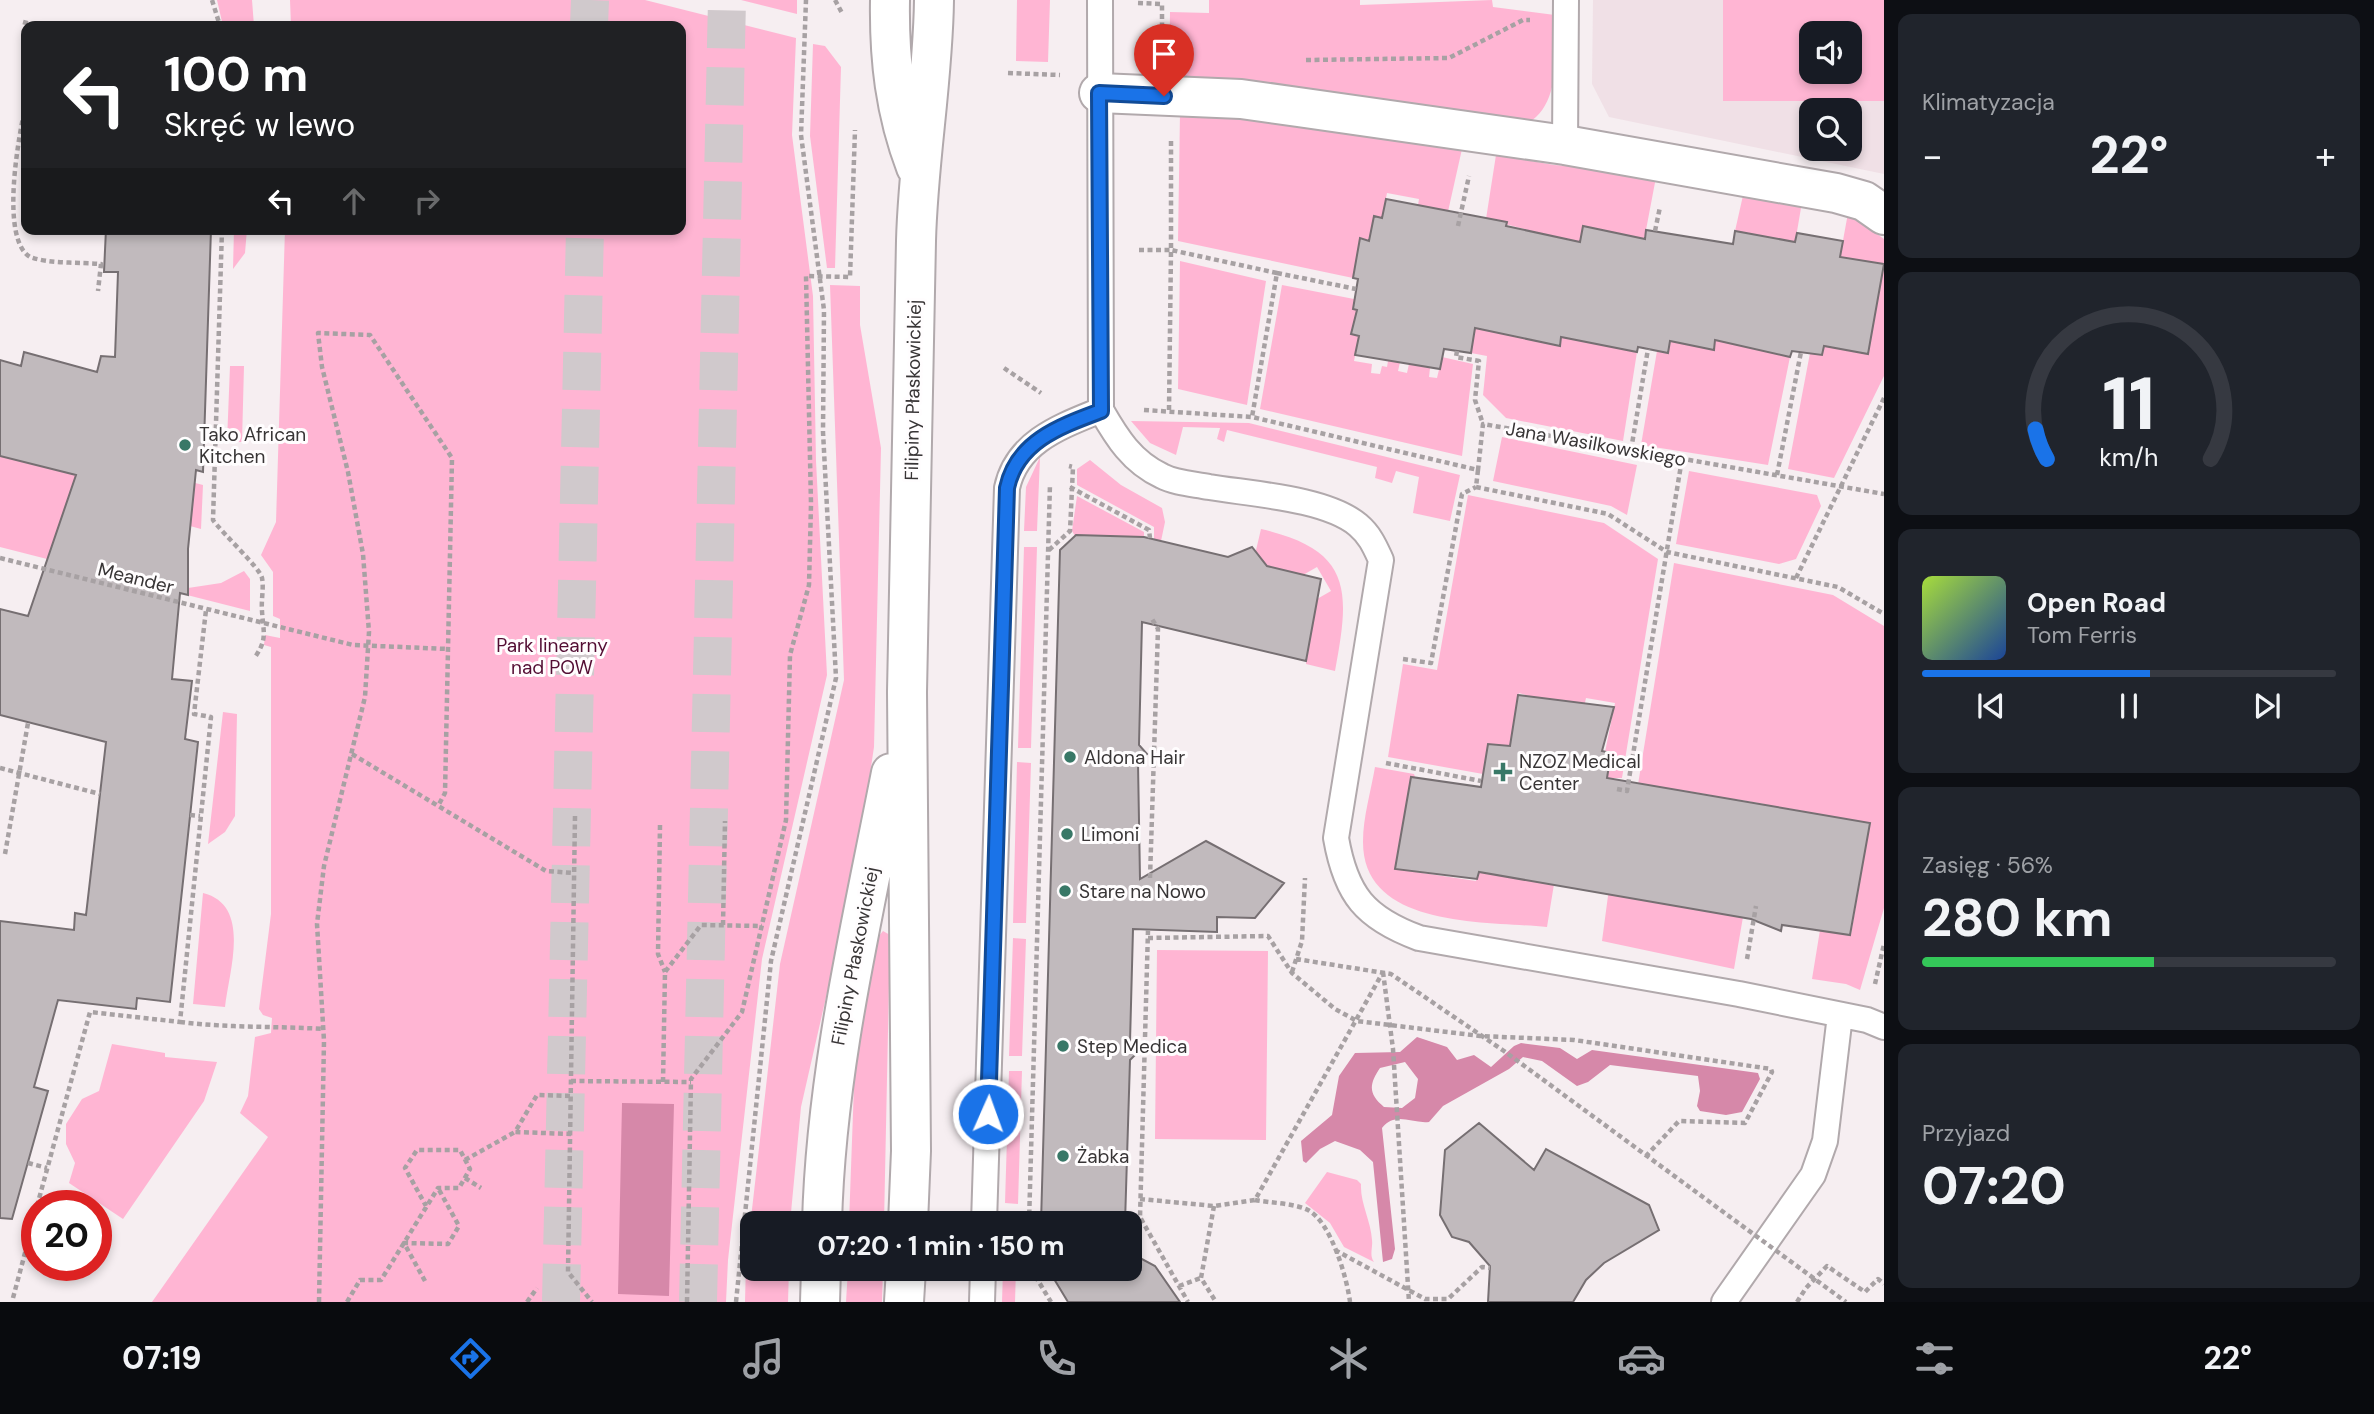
<!DOCTYPE html>
<html lang="pl">
<head>
<meta charset="utf-8">
<style>
	:root { --surface:#171b24; --page:#20242c; --text:#f1f3f6; --muted:#9ea1a6; --line:#363941; --accent:#1a73e8 }
	body { margin:0; font-family:"DM Sans",sans-serif; background:var(--page); color:var(--text); height:100vh; display:flex; flex-direction:column; font-size:26px; white-space:nowrap }
	* { box-sizing:border-box; margin:0 }
	p { font-size:23px; color:var(--muted) }
	.icon { flex:none; width:38px; height:38px; fill:none; stroke:currentColor; stroke-width:2; stroke-linecap:round; stroke-linejoin:round }
	.map { position:relative; flex:1; overflow:hidden }
	.sheet { display:flex; flex-direction:column; gap:14px; padding:14px; background:#0d0f14; width:490px }
	.sheet>* { flex:none }
	.hud { position:absolute; left:21px; top:21px; width:665px; height:214px; border-radius:14px; box-shadow:0 4px 10px #0003; background:#202124; color:#fff; overflow:hidden }
	.tools { position:absolute; left:1799px; top:21px; display:grid; gap:14px }
	.tools a { display:grid; place-items:center; width:63px; height:63px; border-radius:14px; background:var(--surface); box-shadow:0 4px 10px #0003; font-size:35px }
	.speed { position:absolute; left:21px; top:1190px; display:flex; gap:14px; font-size:35px; font-weight:700; text-align:center }
	.speed>* { display:grid; place-content:center; width:91px; height:91px; border-radius:50%; background:var(--surface); box-shadow:0 4px 10px #0003; line-height:1 }
	.speed .limit { border:10px solid #d22; background:#fff; color:#111 }
	.pin { position:absolute; display:grid; place-items:center; width:60px; height:60px; color:#fff; margin:-72px -30px; border-radius:50% 50% 50% 0; rotate:-45deg; box-shadow:0 0 7px #0007 }
	.pin .icon { rotate:45deg }
	.me { position:absolute; width:77px; margin:-38px; rotate:2deg; stroke-linejoin:round; filter:drop-shadow(0 0 5px #0008) }
	.turn { display:flex; align-items:center; gap:24px; height:147px; padding:0 28px; font-size:32px }
	.turn .icon { width:91px; height:91px; stroke-width:2.5 }
	.turn b { display:block; font-size:49px; line-height:60px }
	.lanes { display:flex; align-items:center; height:66px; padding:0 28px; background:#0003; justify-content:center; gap:35px; direction:ltr }
	.lanes .off { opacity:.35 }
	.big { font-size:52px; font-weight:700; line-height:1.1 }
	.sheet .tile { flex:1; display:flex; flex-direction:column; justify-content:center; gap:10px; min-width:0; padding:0 24px; border-radius:14px; background:var(--page) }
	.sheet .dial { align-items:center; gap:0 }
	.dial svg { height:182px; overflow:visible; fill:none; stroke:var(--line); stroke-width:7; stroke-linecap:round; text-anchor:middle }
	.dial text { fill:var(--text); stroke:none }
	.song { display:flex; align-items:center; gap:21px }
	.cover { width:84px; height:84px; border-radius:10px; background:linear-gradient(135deg,hsl(80 70% 55%),hsl(220 70% 35%)) }
	.played { height:7px; border-radius:4px; background:linear-gradient(90deg,var(--accent) 55%,var(--line) 55%) }
	.keys { display:flex; justify-content:space-around; direction:ltr }
	.heat { display:flex; justify-content:space-between; align-items:center; font-size:38px; direction:ltr }
	.charge { height:10px; border-radius:5px; background:linear-gradient(90deg,#34c759 56%,var(--line) 0) }
	.trip { position:absolute; left:740px; top:1211px; width:402px; height:70px; border-radius:14px; background:var(--surface); box-shadow:0 4px 10px #0003; font-weight:700; line-height:70px; text-align:center }
	.tabs { display:flex; height:112px; justify-content:space-around; align-items:center; background:#090b0e; color:var(--muted) }
	.tabs .icon { width:49px; height:49px }
	.tabs .selected { color:var(--accent) }
	.tabs b { font-size:32px; color:var(--text) }
	main { display:flex; flex:1; min-height:0 }
	.map>svg:first-child { display:block }
	.built { fill:#f0e0e6; fill-rule:evenodd }
	.green { fill:#ffb5d3; fill-rule:evenodd }
	.water { fill:#d688a9; fill-rule:evenodd }
	.building { fill:#c1babd; stroke:#766f72; stroke-width:2 }
	.lines { fill:none; stroke-linecap:round; stroke-linejoin:round }
	.highway-tunnel { stroke:#d0c9cc; stroke-width:38; stroke-dasharray:38 19; stroke-linecap:butt }
	.lane-casing { stroke:#b1a9ac; stroke-width:28 }
	.street-casing { stroke:#b1a9ac; stroke-width:42 }
	.secondary-casing { stroke:#b1a9ac; stroke-width:42 }
	.path { stroke:#a7a1a3; stroke-width:4.5; stroke-dasharray:5 3.5; stroke-linecap:butt }
	.lane { stroke:#fff; stroke-width:24 }
	.street { stroke:#fff; stroke-width:38 }
	.secondary { stroke:#fff; stroke-width:38 }
	.path-bridge { stroke:#a7a1a3; stroke-width:4.5; stroke-dasharray:5 3.5; stroke-linecap:butt }
	.route-casing { stroke:#114b97; stroke-width:18 }
	.route { stroke:#1a73e8; stroke-width:12 }
	.poi-dot { fill:#387867; stroke:#fffdfe; stroke-width:2.5 }
	.labels { text-anchor:middle; dominant-baseline:central; stroke-width:6; stroke-linejoin:round; paint-order:stroke }
	.street-label { font-size:19px; fill:#383536; stroke:#fffdfe }
	.poi-label { font-size:19px; fill:#383536; stroke:#fffdfe; text-anchor:start }
	.park-label { font-size:19px; fill:#530d33; stroke:#fffdfe }
</style>
</head>
<body>
<main>
<div class="map">
<svg width="1884" height="1302" viewBox="0 0 1884 1302">
	<rect width="100%" height="100%" fill="#f6eef1"/>
	<path class="built" d="M1593 0H1884V174L1609 117 1592 84ZM1811 33H1850V72H1811ZM1811 110H1850V149H1811Z"/>
	<path class="green" d="M217 0H252L254 26H223Z
		M290 0H645L796 38 792 135 813 296 816 461 827 675 762 959 728 1260 726 1302H152L268 1137 240 1113 248 1096 255 1037 271 1033 272 1018 263 1015 259 1009 271 914V647L264 645 265 635 280 638V619L273 616V572L261 555 276 522 285 229H681V26H291Z
		M742 0H797V14L741 0Z
		M1017 0H1050L1048 62 1016 61Z
		M1209 0H1360V5L1492 0 1493 7 1555 15C1554 49 1563 102 1528 123L1169 82 1170 12 1209 13Z
		M1723 0H1884V101H1723ZM1811 33H1850V72H1811Z
		M813 44 825 46 841 67 835 268H827L810 136Z
		M1180 113 1278 117 1462 149 1447 216 1418 205 1419 199 1387 193 1382 218 1374 217 1369 241 1360 239 1353 278 1178 241Z
		M1496 155 1554 165 1657 172 1642 251 1621 234 1583 226 1577 256 1535 232 1486 219Z
		M1744 191 1802 202 1793 255 1773 238 1735 231Z
		M1848 213 1884 239V376L1834 478 1788 469 1810 353 1822 355 1824 346 1883 264 1840 257Z
		M234 229H247L245 253 233 269Z
		M1180 261 1266 281 1247 405 1178 389Z
		M830 285 860 286V325L881 448 874 747 857 861 801 1107 790 1223H752V1269H789L788 1302H745L746 1262 780 964 844 680Z
		M1282 285 1354 299 1353 309 1357 310 1351 334 1359 336 1354 361 1372 364 1371 373 1380 374 1382 366 1387 367 1388 361 1400 362 1398 371 1407 373 1409 364 1430 368 1429 377 1437 378 1442 357 1473 364 1462 456 1260 409Z
		M1478 311 1566 313 1598 344 1637 352 1623 441 1506 418 1483 395 1487 356 1471 353Z
		M1720 318 1752 348 1790 357 1768 465 1641 445 1657 351 1668 353 1670 341 1713 350Z
		M230 366H244L242 442H227Z
		M1131 421 1249 423 1460 475 1450 521 1413 513 1419 477 1396 471 1392 483 1375 478 1377 467 1227 430 1224 442 1217 439 1220 428 1183 427 1176 455 1150 443Z
		M1502 437 1637 465 1627 515 1611 506 1493 481Z
		M0 456 102 459 203 485 201 529 172 521 65 509 47 559 0 547Z
		M1040 457 1037 531H1024L1026 487Z
		M1090 460 1121 485 1162 508 1165 522 1161 541 1154 539V527L1077 485V469Z
		M1689 471 1817 495 1821 506 1796 559 1779 564 1676 544Z
		M1468 495 1604 523 1658 559 1622 778H1607L1611 754 1605 752 1615 703 1586 698 1583 712 1519 693 1513 726 1519 748 1488 745 1483 774 1388 757 1403 664 1437 670Z
		M1077 496 1144 532V537L1075 536 1072 531Z
		M1261 529C1353 550 1350 591 1335 671L1306 664 1317 599 1331 591 1317 567 1303 575 1253 563Z
		M1024 547H1037L1031 748H1018Z
		M1674 563 1833 595 1884 626V908L1860 990 1846 984 1812 979 1820 930 1851 934 1870 823 1786 808 1763 814 1764 804 1735 799 1732 809 1710 804 1711 795 1681 790 1679 799 1635 803Z
		M244 571 250 579V611L187 595 188 588 221 583Z
		M223 712 237 714 235 816 225 832 208 844Z
		M1017 762 1031 763 1026 923H1013Z
		M1375 767 1414 774 1415 777H1411L1396 869 1476 881 1481 860 1556 872 1547 927C1487 921 1363 929 1363 842 1363 817 1371 791 1375 767Z
		M1610 881 1743 917 1734 969 1602 941Z
		M203 893C252 905 229 971 225 1007L193 1004Z
		M883 931 890 935 884 1223H849L855 1058 879 936Z
		M1013 938 1026 939 1022 1056H1009Z
		M1157 950 1268 951 1266 1140 1155 1139Z
		M112 1044 165 1053V1057L217 1062 204 1101 123 1219 69 1183 75 1163 66 1144V1124L82 1099 99 1091Z
		M1009 1071H1022L1018 1204 1005 1203Z
		M1327 1172 1357 1180 1361 1184C1360 1203 1371 1221 1372 1240 1373 1248 1369 1255 1374 1262L1344 1247 1330 1223 1305 1203Z
		M848 1269H883L882 1302H846Z
		M1003 1269H1016L1015 1302H1002Z"/>
	<path class="water" d="M1417 1037 1447 1047 1457 1060 1474 1055 1491 1067 1514 1046 1521 1043 1560 1048 1577 1059 1592 1050 1758 1073 1760 1079 1742 1112 1726 1115 1700 1111 1697 1106 1700 1091 1698 1076 1610 1065 1588 1082 1577 1086 1542 1061 1523 1057 1509 1069 1443 1106 1429 1122C1411 1124 1396 1111 1382 1128L1395 1249 1392 1259 1383 1262 1373 1162 1360 1150 1335 1141 1320 1149 1306 1163 1303 1161 1301 1141 1332 1115 1339 1076 1355 1053 1400 1052ZM1405 1062 1418 1079 1415 1098 1402 1108 1384 1107C1368 1094 1369 1084 1380 1068Z
		M622 1103 674 1104 669 1296 618 1294Z"/>
	<path class="building" d="M1386 199 1507 222 1506 226 1580 242 1583 226 1645 239 1646 230 1733 244 1735 231 1795 242 1797 233 1843 241 1840 257 1884 264 1868 354 1824 346 1822 355 1792 351 1790 357 1715 340 1714 350 1670 341 1668 353 1638 347 1637 352 1561 337 1560 346 1475 328 1471 353 1444 349 1440 369 1355 355 1359 336 1351 334 1357 310 1353 309 1358 279 1353 278 1360 238 1369 241 1374 216 1382 218Z
		M106 229H211L203 472 196 470 188 549V595L180 593 172 679 192 681 185 739 198 742 170 1002 137 998 136 1009 58 1000 34 1087 48 1091 12 1219 0 1218V921L74 930 75 913 86 915 106 742 0 715V609L28 616 76 475 0 456V360L21 366 24 352 97 372 101 356 115 357 118 272H104Z
		M1076 535 1144 537 1228 557 1252 547 1267 566 1321 579 1306 661 1142 622 1139 745 1147 754 1138 763 1140 879 1206 841 1284 883 1255 918 1217 917V932L1133 929 1130 1042 1139 1051 1130 1060 1125 1223H1041L1060 550Z
		M1518 695 1614 707 1602 751 1611 753 1607 778 1870 823 1850 935 1782 925 1781 931 1751 919 1479 872 1477 879 1395 869 1411 777 1481 787 1488 744 1510 746Z
		M1479 1123 1534 1170 1546 1149 1649 1205 1659 1230 1604 1263 1586 1280 1573 1302H1488L1490 1266 1469 1242 1452 1237 1440 1215 1445 1150Z
		M1130 1244 1138 1257 1155 1266 1180 1302H1068L1048 1269H1130Z"/>
	<g class="lines">
		<path class="highway-tunnel" d="M589 26 590 0
			M561 1302 585 229
			M698 1302 727 0"/>
		<g class="lane-casing">
			<path id="lane" d="M1100 0 1101 410C1117 438 1132 462 1162 476 1175 483 1194 484 1209 487 1250 494 1326 498 1358 525 1370 535 1375 547 1381 560L1336 838C1346 895 1365 918 1419 938L1739 994 1867 1020 1884 1027
				M1565 145 1566 0
				M984 1223 1007 488C1017 441 1062 426 1101 410
				M982 1302 983 1269
				M1724 1302 1813 1175 1825 1141 1840 1015"/>
		</g>
		<g class="street-casing">
			<path id="street" d="M1099 93 1241 99 1298 107 1565 145 1836 193 1864 201 1884 215"/>
		</g>
		<g class="secondary-casing">
			<path id="secondary" d="M890 0C889 59 895 112 916 167
				M822 1223C826 1071 862 922 891 773
				M908 1223 911 1151 907 692 916 241C918 160 933 81 934 0
				M820 1302 821 1269
				M904 1302 906 1269"/>
		</g>
		<path class="path" d="M212 0 220 26
			M835 0 842 13
			M1138 3 1162 4V52
			M23 22 38 26
			M1306 60 1449 58 1523 20H1530
			M1008 73 1060 75
			M26 104C18 138 0 239 30 257 50 264 79 262 101 264L98 291
			M1458 226 1469 176
			M222 229 213 520C222 533 261 569 262 578 264 588 261 600 262 611 263 631 268 639 255 657
			M1655 231 1660 207
			M1139 250H1171V140
			M1277 273 1356 289
			M1457 351 1456 357 1479 361 1475 400 1483 424
			M1004 368 1041 393
			M1144 410 1252 417 1478 470 1483 424 1884 494
			M1169 410 1171 250 1277 273 1252 417
			M1631 450 1648 349
			M1478 470 1476 487 1608 514 1667 552 1838 587 1884 614
			M1777 475 1801 352
			M1070 487 1149 530 1150 538
			M1049 550 1070 531 1073 467 1069 466
			M0 558 353 645 448 649
			M1796 578 1884 398
			M1403 659 1431 663 1462 494 1476 487
			M352 754 546 871 574 873
			M1386 763 1481 781
			M0 768 100 794
			M1617 789 1627 791 1682 459
			M190 815 200 816
			M575 816 568 1272 592 1302
			M660 825 658 954 665 972
			M5 854 28 723
			M1150 878 1158 629 1152 619
			M723 925 725 821
			M1148 930 1140 1217 1188 1302
			M1148 938 1268 936 1292 973 1335 1009 1357 1021 1480 1036 1574 1040 1771 1069 1772 1072 1745 1123 1679 1121 1646 1156
			M1296 959 1391 974 1504 1051 1707 1200
			M1747 959 1756 906
			M1292 972 1302 941 1305 878
			M1383 972 1393 1049 1409 1302
			M1875 984 1884 944
			M180 1022C228 1028 275 1026 324 1029
			M571 1081 691 1082
			M663 1082 665 972 701 925 762 926
			M570 1096 537 1095 515 1132 571 1134
			M465 1160 515 1132
			M28 1163 47 1168
			M465 1178 481 1188
			M1140 1199 1214 1206 1255 1200 1383 972
			M1255 1200C1271 1203 1293 1203 1308 1210 1331 1222 1347 1278 1350 1302
			M37 1206 90 1012 180 1022 211 717 194 714 206 610
			M1214 1206 1201 1278 1216 1302
			M1029 1223 1050 484
			M1335 1250 1425 1299H1448L1482 1267 1490 1268
			M1031 1269 1051 1302
			M425 1281 404 1243 448 1244 459 1226 438 1188
			M1179 1286 1201 1278
			M13 1298 37 1208
			M319 1302 324 1041 317 924 324 866 365 697 369 632 363 554 348 472 322 367 318 333 370 335 452 458 445 793 438 806
			M347 1302 360 1280H381L438 1188H459L470 1169 460 1150H417L405 1168 426 1206
			M527 1302 537 1288
			M687 1302 691 1079 742 1012 786 820 790 655 809 585 811 504 806 276 850 277 855 130
			M736 1302 771 961 836 678 823 432 824 310 801 135 806 0
			M1797 1302 1806 1288 1827 1266 1865 1292 1878 1279 1884 1284"/>
		<use href="#lane" class="lane"/>
		<use href="#street" class="street"/>
		<use href="#secondary" class="secondary"/>
		<path class="path-bridge" d="M1707 1200 1846 1302"/>
	</g>
	<g class="lines">
		<g class="route-casing">
			<path id="route" d="M988 1114 1007 488C1017 441 1061 426 1101 411L1099 93 1164 96"/>
		</g>
		<use href="#route" class="route"/>
	</g>
	<g class="poi-dot">
		<circle cx="185" cy="445" r="7"/>
		<circle cx="1070" cy="757" r="7"/>
		<path d="M1499.5 761.5h7v7h7v7h-7v7h-7v-7h-7v-7h7z"/>
		<circle cx="1067" cy="834" r="7"/>
		<circle cx="1065" cy="891" r="7"/>
		<circle cx="1063" cy="1046" r="7"/>
		<circle cx="1063" cy="1156" r="7"/>
	</g>
	<g class="labels">
		<g class="street-label">
			<text transform="translate(913 390) rotate(-89)">Filipiny Płaskowickiej</text>
			<text transform="translate(1596 444) rotate(10)">Jana Wasilkowskiego</text>
			<text transform="translate(136 578) rotate(14)">Meander</text>
			<text transform="translate(855 956) rotate(-79)">Filipiny Płaskowickiej</text>
		</g>
		<g class="poi-label">
			<text x="199" y="434">Tako African<tspan x="199" dy="22">Kitchen</tspan></text>
			<text x="1084" y="757">Aldona Hair</text>
			<text x="1519" y="761">NZOZ Medical<tspan x="1519" dy="22">Center</tspan></text>
			<text x="1081" y="834">Limoni</text>
			<text x="1079" y="891">Stare na Nowo</text>
			<text x="1077" y="1046">Step Medica</text>
			<text x="1077" y="1156">Żabka</text>
		</g>
		<g class="park-label">
			<text x="552" y="645">Park linearny<tspan x="552" dy="22">nad POW</tspan></text>
		</g>
	</g>
</svg>
<div class="tools">
<a><svg class="icon" aria-label="sound" viewBox="0 0 24 24"><path d="M4 9h4l5-4v14l-5-4H4zM17 9q2 3 0 6"/></svg></a>
<a><svg class="icon" aria-label="search" viewBox="0 0 24 24"><circle cx="10" cy="10" r="6"/><path d="M15 15l6 6"/></svg></a>
</div>
<div class="speed"><div class="limit">20</div></div>
<div class="pin" style="left:1164px;top:96px;background:#d93025"><svg class="icon" aria-label="arrive" viewBox="0 0 24 24"><path d="M6 21V4h12l-3 4 3 4H6"/></svg></div>
<svg class="me" style="left:988px;top:1114px" viewBox="-20 -20 40 40"><circle r="17" fill="#1a73e8" stroke="#fff" stroke-width="3"/><path d="M0-11L8 9 0 5-8 9z" fill="#fff"/></svg>
<div class="trip">07:20 · 1 min · 150 m</div>
<div class="hud">
<div class="turn"><svg class="icon" aria-label="left" viewBox="0 0 24 24"><path d="M17 20v-9H6M10 6l-5 5 5 5"/></svg><div><b>100 m</b>Skręć w lewo</div></div>
<div class="lanes"><svg class="icon" aria-label="left" viewBox="0 0 24 24"><path d="M17 20v-9H6M10 6l-5 5 5 5"/></svg><svg class="icon off" aria-label="ahead" viewBox="0 0 24 24"><path d="M12 20V5M6 11l6-6 6 6"/></svg><svg class="icon off" aria-label="right" viewBox="0 0 24 24"><path d="M7 20v-9h11M14 6l5 5-5 5"/></svg></div>
</div>
</div>
<section class="sheet">
<div class="tile"><p>Klimatyzacja</p>
<div class="heat"><a>−</a><b class="big">22°</b><a>+</a></div>
</div>
<div class="tile dial"><svg viewBox="0 0 100 80">
<path d="M14 69A42 42 0 1 1 86 69"/>
<path d="M14 69A42 42 0 0 1 9 56" stroke="#1a73e8"/>
<text x="50" y="56" font-size="32" font-weight="700">11</text>
<text x="50" y="72" font-size="11">km/h</text>
</svg></div>
<div class="tile">
<div class="song"><i class="cover"></i><div><b>Open Road</b><p>Tom Ferris</p></div></div>
<div class="played"></div>
<div class="keys"><svg class="icon" aria-label="previous" viewBox="0 0 24 24"><path d="M18 5L8 12l10 7zM5 5v14"/></svg><svg class="icon" aria-label="pause" viewBox="0 0 24 24"><path d="M8 5v14M16 5v14"/></svg><svg class="icon" aria-label="next" viewBox="0 0 24 24"><path d="M6 5l10 7-10 7zM19 5v14"/></svg></div>
</div>
<div class="tile"><p>Zasięg · 56%</p><b class="big">280 km</b><div class="charge"></div></div>
<div class="tile"><p>Przyjazd</p><b class="big">07:20</b></div>
</section>
</main>
<nav class="tabs">
<b>07:19</b>
<svg class="icon selected" aria-label="directions" viewBox="0 0 24 24"><path d="M12 3l9 9-9 9-9-9zM9 14v-3h6M13 9l2 2-2 2"/></svg>
<svg class="icon" aria-label="music" viewBox="0 0 24 24"><path d="M9 18V5l10-2v13"/><circle cx="6" cy="18" r="3"/><circle cx="16" cy="16" r="3"/></svg>
<svg class="icon" aria-label="phone" viewBox="0 0 24 24"><path d="M5 4h4l2 5-3 2q2 4 5 5l2-3 5 2v4C11 20 4 13 5 4z"/></svg>
<svg class="icon" aria-label="climate" viewBox="0 0 24 24"><path d="M12 3v18M4 7l16 10M4 17L20 7"/></svg>
<svg class="icon" aria-label="car" viewBox="0 0 24 24"><path d="M5 17H2v-5l4-1 3-4h7l3 4 3 1v5h-3M9 17h6M6 11h13"/><circle cx="7" cy="17" r="2"/><circle cx="17" cy="17" r="2"/></svg>
<svg class="icon" aria-label="filters" viewBox="0 0 24 24"><path d="M4 7h16M4 17h16"/><circle cx="9" cy="7" r="2"/><circle cx="15" cy="17" r="2"/></svg>
<b>22°</b>
</nav>
</body>
</html>
